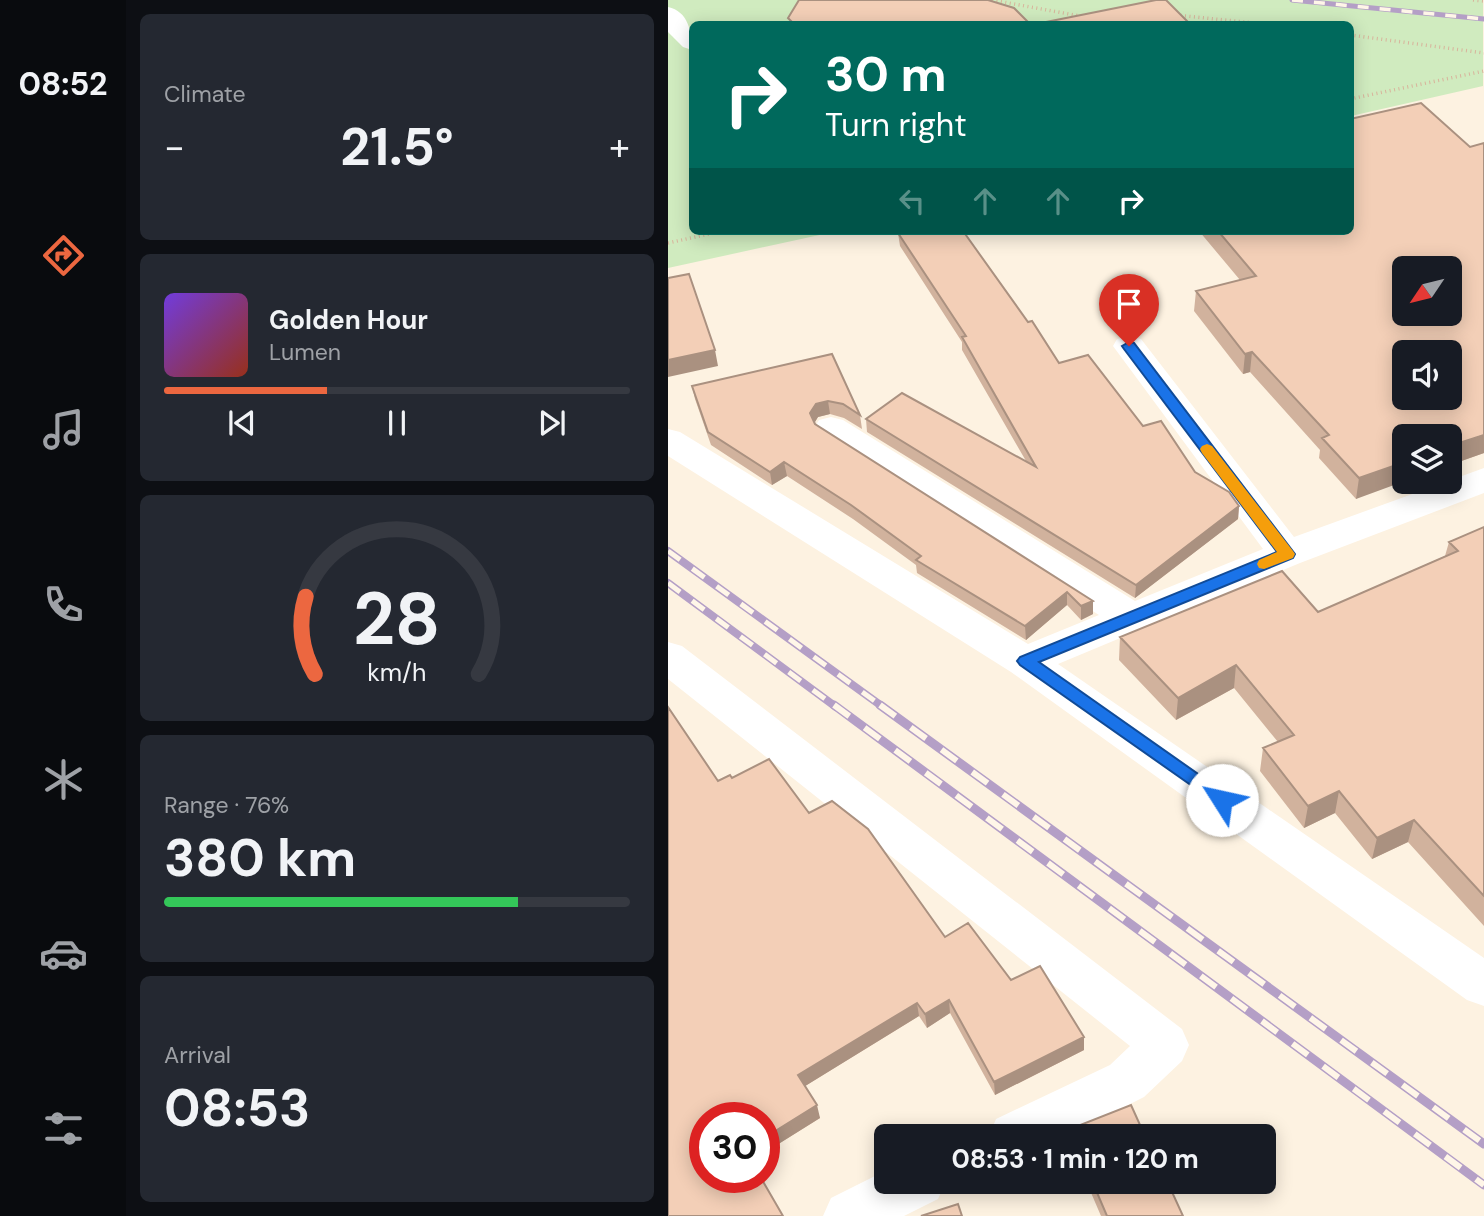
<!DOCTYPE html>
<html lang="en">
<head>
<meta charset="utf-8">
<style>
	:root { --surface:#171b24; --page:#242831; --text:#f1f3f6; --muted:#9ea1a6; --line:#363941; --accent:#ec6740 }
	body { margin:0; font-family:"DM Sans",sans-serif; background:var(--page); color:var(--text); height:100vh; display:flex; flex-direction:column; font-size:26px; white-space:nowrap }
	* { box-sizing:border-box; margin:0 }
	p { font-size:23px; color:var(--muted) }
	.icon { flex:none; width:38px; height:38px; fill:none; stroke:currentColor; stroke-width:2; stroke-linecap:round; stroke-linejoin:round }
	.map { position:relative; flex:1; overflow:hidden }
	.side { display:flex; flex-direction:column; gap:14px; padding:14px; background:#0d0f14; width:542px }
	.side>* { flex:none }
	.guide { position:absolute; left:21px; top:21px; width:665px; height:214px; border-radius:10px; box-shadow:0 4px 18px #0003; background:#00695c; color:#fff; overflow:hidden }
	.needle { width:46px; rotate:235deg }
	.controls { position:absolute; left:724px; top:256px; display:grid; gap:14px }
	.controls a { display:grid; place-items:center; width:70px; height:70px; border-radius:10px; background:var(--surface); box-shadow:0 4px 18px #0003; font-size:35px }
	.speed { position:absolute; left:21px; top:1102px; display:flex; gap:14px; font-size:35px; font-weight:700; text-align:center }
	.speed>* { display:grid; place-content:center; width:91px; height:91px; border-radius:50%; background:var(--surface); box-shadow:0 4px 18px #0003; line-height:1 }
	.speed .limit { border:10px solid #d22; background:#fff; color:#111 }
	.pin { position:absolute; display:grid; place-items:center; width:60px; height:60px; color:#fff; margin:-72px -30px; border-radius:50% 50% 50% 0; rotate:-45deg; box-shadow:0 0 7px #0007 }
	.pin .icon { rotate:45deg }
	.me { position:absolute; width:77px; margin:-38px; rotate:305deg; stroke-linejoin:round; filter:drop-shadow(0 0 5px #0008) }
	.turn { display:flex; align-items:center; gap:24px; height:147px; padding:0 21px; font-size:32px }
	.turn .icon { width:91px; height:91px; stroke-width:2.5 }
	.turn b { display:block; font-size:49px; line-height:60px }
	.lanes { display:flex; align-items:center; height:66px; padding:0 21px; background:#0003; justify-content:center; gap:35px; direction:ltr }
	.lanes .off { opacity:.35 }
	.big { font-size:52px; font-weight:700; line-height:1.1 }
	.side .widget { flex:1; display:flex; flex-direction:column; justify-content:center; gap:10px; min-width:0; padding:0 24px; border-radius:10px; background:var(--page) }
	.side .dial { align-items:center; gap:0 }
	.dial svg { height:182px; overflow:visible; fill:none; stroke:var(--line); stroke-width:7; stroke-linecap:round; text-anchor:middle }
	.dial text { fill:var(--text); stroke:none }
	.song { display:flex; align-items:center; gap:21px }
	.cover { width:84px; height:84px; border-radius:10px; background:linear-gradient(135deg,hsl(260 70% 55%),hsl(10 70% 35%)) }
	.played { height:7px; border-radius:4px; background:linear-gradient(90deg,var(--accent) 35%,var(--line) 35%) }
	.keys { display:flex; justify-content:space-around; direction:ltr }
	.heat { display:flex; justify-content:space-between; align-items:center; font-size:38px; direction:ltr }
	.charge { height:10px; border-radius:5px; background:linear-gradient(90deg,#34c759 76%,var(--line) 0) }
	.trip { position:absolute; left:206px; top:1124px; width:402px; height:70px; border-radius:10px; background:var(--surface); box-shadow:0 4px 18px #0003; font-weight:700; line-height:70px; text-align:center }
	main { display:flex; flex:1; min-height:0 }
	.dock { display:flex; flex-direction:column; width:126px; justify-content:space-around; align-items:center; background:#090b0e; color:var(--muted) }
	.dock .icon { width:49px; height:49px }
	.dock .active { color:var(--accent) }
	.dock b { font-size:32px; color:var(--text) }
	.map>svg:first-child { display:block }
	.green { fill:#d0ebbf }
	.lines { fill:none; stroke-linecap:round; stroke-linejoin:round }
	.path { stroke:#d8b39b; stroke-width:3.5; stroke-dasharray:1 3.5; stroke-linecap:butt }
	.minor { fill:#fff; fill-rule:evenodd }
	.rail-far2-casing { stroke:#b49fc6; stroke-width:5 }
	.rail-far1-casing { stroke:#b49fc6; stroke-width:8 }
	.rail-casing { stroke:#b49fc6; stroke-width:9 }
	.rail-far2 { stroke:#fff6e8; stroke-width:3.5; stroke-dasharray:11; stroke-linecap:butt }
	.rail-far1 { stroke:#fff6e8; stroke-width:5; stroke-dasharray:15; stroke-linecap:butt }
	.rail { stroke:#fff6e8; stroke-width:6; stroke-dasharray:19; stroke-linecap:butt }
	.wall { fill:#d1b29d }
	.shaded-wall { fill:#aa9180 }
	.building { fill:#f3cfb7; stroke:#aa9180; stroke-width:2; fill-rule:evenodd }
	.route { fill:#1a73e8; stroke:#114b97; stroke-width:2 }
	.slow { fill:#f59e0b }
</style>
</head>
<body>
<main>
<nav class="dock">
<b>08:52</b>
<svg class="icon active" aria-label="directions" viewBox="0 0 24 24"><path d="M12 3l9 9-9 9-9-9zM9 14v-3h6M13 9l2 2-2 2"/></svg>
<svg class="icon" aria-label="music" viewBox="0 0 24 24"><path d="M9 18V5l10-2v13"/><circle cx="6" cy="18" r="3"/><circle cx="16" cy="16" r="3"/></svg>
<svg class="icon" aria-label="phone" viewBox="0 0 24 24"><path d="M5 4h4l2 5-3 2q2 4 5 5l2-3 5 2v4C11 20 4 13 5 4z"/></svg>
<svg class="icon" aria-label="climate" viewBox="0 0 24 24"><path d="M12 3v18M4 7l16 10M4 17L20 7"/></svg>
<svg class="icon" aria-label="car" viewBox="0 0 24 24"><path d="M5 17H2v-5l4-1 3-4h7l3 4 3 1v5h-3M9 17h6M6 11h13"/><circle cx="7" cy="17" r="2"/><circle cx="17" cy="17" r="2"/></svg>
<svg class="icon" aria-label="filters" viewBox="0 0 24 24"><path d="M4 7h16M4 17h16"/><circle cx="9" cy="7" r="2"/><circle cx="15" cy="17" r="2"/></svg>
</nav>
<section class="side">
<div class="widget"><p>Climate</p>
<div class="heat"><a>−</a><b class="big">21.5°</b><a>+</a></div>
</div>
<div class="widget">
<div class="song"><i class="cover"></i><div><b>Golden Hour</b><p>Lumen</p></div></div>
<div class="played"></div>
<div class="keys"><svg class="icon" aria-label="previous" viewBox="0 0 24 24"><path d="M18 5L8 12l10 7zM5 5v14"/></svg><svg class="icon" aria-label="pause" viewBox="0 0 24 24"><path d="M8 5v14M16 5v14"/></svg><svg class="icon" aria-label="next" viewBox="0 0 24 24"><path d="M6 5l10 7-10 7zM19 5v14"/></svg></div>
</div>
<div class="widget dial"><svg viewBox="0 0 100 80">
<path d="M14 69A42 42 0 1 1 86 69"/>
<path d="M14 69A42 42 0 0 1 10 35" stroke="#ec6740"/>
<text x="50" y="56" font-size="32" font-weight="700">28</text>
<text x="50" y="72" font-size="11">km/h</text>
</svg></div>
<div class="widget"><p>Range · 76%</p><b class="big">380 km</b><div class="charge"></div></div>
<div class="widget"><p>Arrival</p><b class="big">08:53</b></div>
</section>
<div class="map">
<svg width="816" height="1216" viewBox="0 0 816 1216">
	<rect width="100%" height="100%" fill="#fdf2e1"/>
	<path class="green" d="M0 0H815V86L683 116 682 24H24V231H170L0 268Z"/>
	<g class="lines">
		<path class="path" d="M324 0 412 16
			M805 0 816 1
			M508 15 596 24
			M682 35 816 53
			M682 99 816 71
			M0 243 55 231"/>
		<path class="minor" d="M0 7C20 11 24 32 24 50L15 47 0 32Z
			M461 336 473 339 626 537 816 468V493L632 563 390 664 816 958V1006L799 1000 343 672 0 456V429L12 432 360 644 431 615 151 436 146 428 151 420 163 417 175 420 467 601 595 549 445 346 449 339Z
			M0 642 14 646 514 1029 521 1045 514 1061 476 1097 399 1136H321L328 1119 442 1065 462 1046 0 679Z
			M219 1170V1181H278L270 1199 236 1216H155L163 1198Z"/>
		<g class="rail-far2-casing">
			<path id="rail-far2" d="M624 0 816 19"/>
		</g>
		<g class="rail-far1-casing">
			<path id="rail-far1" d="M0 551 215 707
				M0 583 168 707"/>
		</g>
		<g class="rail-casing">
			<path id="rail" d="M166 705 816 1185
				M212 705 816 1144"/>
		</g>
		<use href="#rail-far2" class="rail-far2"/>
		<use href="#rail-far1" class="rail-far1"/>
		<use href="#rail" class="rail"/>
	</g>
	<path class="wall" d="M531 231H682L816 453 782 465V436L688 499 651 458 652 450 582 372 575 374 526 311 528 291 572 280Z
		M230 233 360 322 391 363 475 426 527 472 571 506 570 519 467 598 199 432 198 419 358 461 294 350V342L232 246Z
		M164 354 192 415 194 429 176 418 162 414 150 417 146 423 425 601V614L413 620 399 605 358 640 249 573 248 565 185 519 119 476 104 485 43 445 27 399 24 386Z
		M816 527V926L740 842 704 859 667 813 636 828 592 771 595 748 610 742 566 688 508 720 451 660 452 637 650 612 777 556 781 542Z
		M64 778 141 813 277 937 343 980 416 1050 327 1095 282 1013 259 1028 251 1016 137 1086 152 1118 96 1153V1118H37L0 1216 50 781Z
		M418 1181H499L515 1216H433Z"/>
	<path class="shaded-wall" d="M47 350 50 366 0 377V360Z
		M584 352 582 372 575 374 577 354Z
		M160 401 162 414 150 417 144 427 142 413 148 404Z
		M816 435V453L782 465V446Z
		M116 462 119 476 104 485 102 472Z
		M737 462V481L688 499 691 478Z
		M571 506 570 519 467 598 468 585Z
		M399 592V605L358 640 357 626Z
		M425 601V614L413 620V606Z
		M568 665 566 688 508 720 510 698Z
		M671 791 667 813 636 828 640 806Z
		M746 820 740 842 704 859 709 838Z
		M281 1000 282 1013 259 1028 257 1014Z
		M249 1003 251 1016 134 1088 130 1075Z
		M416 1037V1050L327 1095 326 1082Z
		M149 1105 152 1118 96 1153V1138Z"/>
	<path class="building" d="M131 0H320L346 8 362 24H126L120 18Z
		M488 0H498L522 24H368Z
		M753 103 802 147 816 143V435L782 446V436H737V462L691 478 654 438 661 435 584 352 577 354 528 291 588 276 550 231H682V119ZM737 268H782V313H737ZM737 352H782V397H737Z
		M238 231H295L360 322 364 321 391 363 420 355 475 426 493 421 527 472 561 492 571 506 468 585 198 419 234 393 368 467 294 337 298 336 230 233Z
		M21 274 47 350 0 360V278Z
		M164 354 192 415 175 404 160 401 148 404 142 413 147 424 425 601 413 606 399 592 357 626 248 560 253 556 183 505 116 462 102 472 40 432 24 386Z
		M816 527V896L746 820 709 838 671 791 640 806 595 748 626 735 568 665 510 698 452 637 614 571 650 612 790 551 781 542Z
		M0 707 50 781 62 775 64 778 101 759 141 813 164 801 200 829 277 937 300 923 343 980 372 966 416 1037 326 1082 281 1000 257 1014 249 1003 130 1075 149 1105 96 1138V1118H37V1178H93L115 1216H0Z
		M463 1105 477 1136H405L402 1129Z
		M424 1181H499L515 1216H439Z
		M290 1204 294 1216H253Z"/>
	<path class="route" d="M461 342 466 343 627 554 625 558 371 662 560 795 563 800 560 805 554 807 352 665 349 661 352 657 609 552 456 349 454 346Z"/>
	<path class="slow" d="M539 444 544 446 625 551 627 554 625 558 596 569 591 568 589 564 591 560 609 552 534 453 532 449 534 446Z"/>
</svg>
<div class="controls">
<a><svg class="needle" viewBox="-14 -14 28 28"><path d="M0-13l5 13h-10z" fill="#e53935"/><path d="M0 13l5-13h-10z" fill="#9ea1a6"/></svg></a>
<a><svg class="icon" aria-label="sound" viewBox="0 0 24 24"><path d="M4 9h4l5-4v14l-5-4H4zM17 9q2 3 0 6"/></svg></a>
<a><svg class="icon" aria-label="layers" viewBox="0 0 24 24"><path d="M12 4l9 5-9 5-9-5zM3 14l9 5 9-5"/></svg></a>
</div>
<div class="speed"><div class="limit">30</div></div>
<div class="pin" style="left:461px;top:346px;background:#d93025"><svg class="icon" aria-label="arrive" viewBox="0 0 24 24"><path d="M6 21V4h12l-3 4 3 4H6"/></svg></div>
<svg class="me" style="left:554px;top:800px" viewBox="-20 -20 40 40"><circle r="19" fill="#fff"/><path d="M0-13L10 11 0 6-10 11z" fill="#1a73e8"/></svg>
<div class="trip">08:53 · 1 min · 120 m</div>
<div class="guide">
<div class="turn"><svg class="icon" aria-label="right" viewBox="0 0 24 24"><path d="M7 20v-9h11M14 6l5 5-5 5"/></svg><div><b>30 m</b>Turn right</div></div>
<div class="lanes"><svg class="icon off" aria-label="left" viewBox="0 0 24 24"><path d="M17 20v-9H6M10 6l-5 5 5 5"/></svg><svg class="icon off" aria-label="ahead" viewBox="0 0 24 24"><path d="M12 20V5M6 11l6-6 6 6"/></svg><svg class="icon off" aria-label="ahead" viewBox="0 0 24 24"><path d="M12 20V5M6 11l6-6 6 6"/></svg><svg class="icon" aria-label="right" viewBox="0 0 24 24"><path d="M7 20v-9h11M14 6l5 5-5 5"/></svg></div>
</div>
</div>
</main>
</body>
</html>
